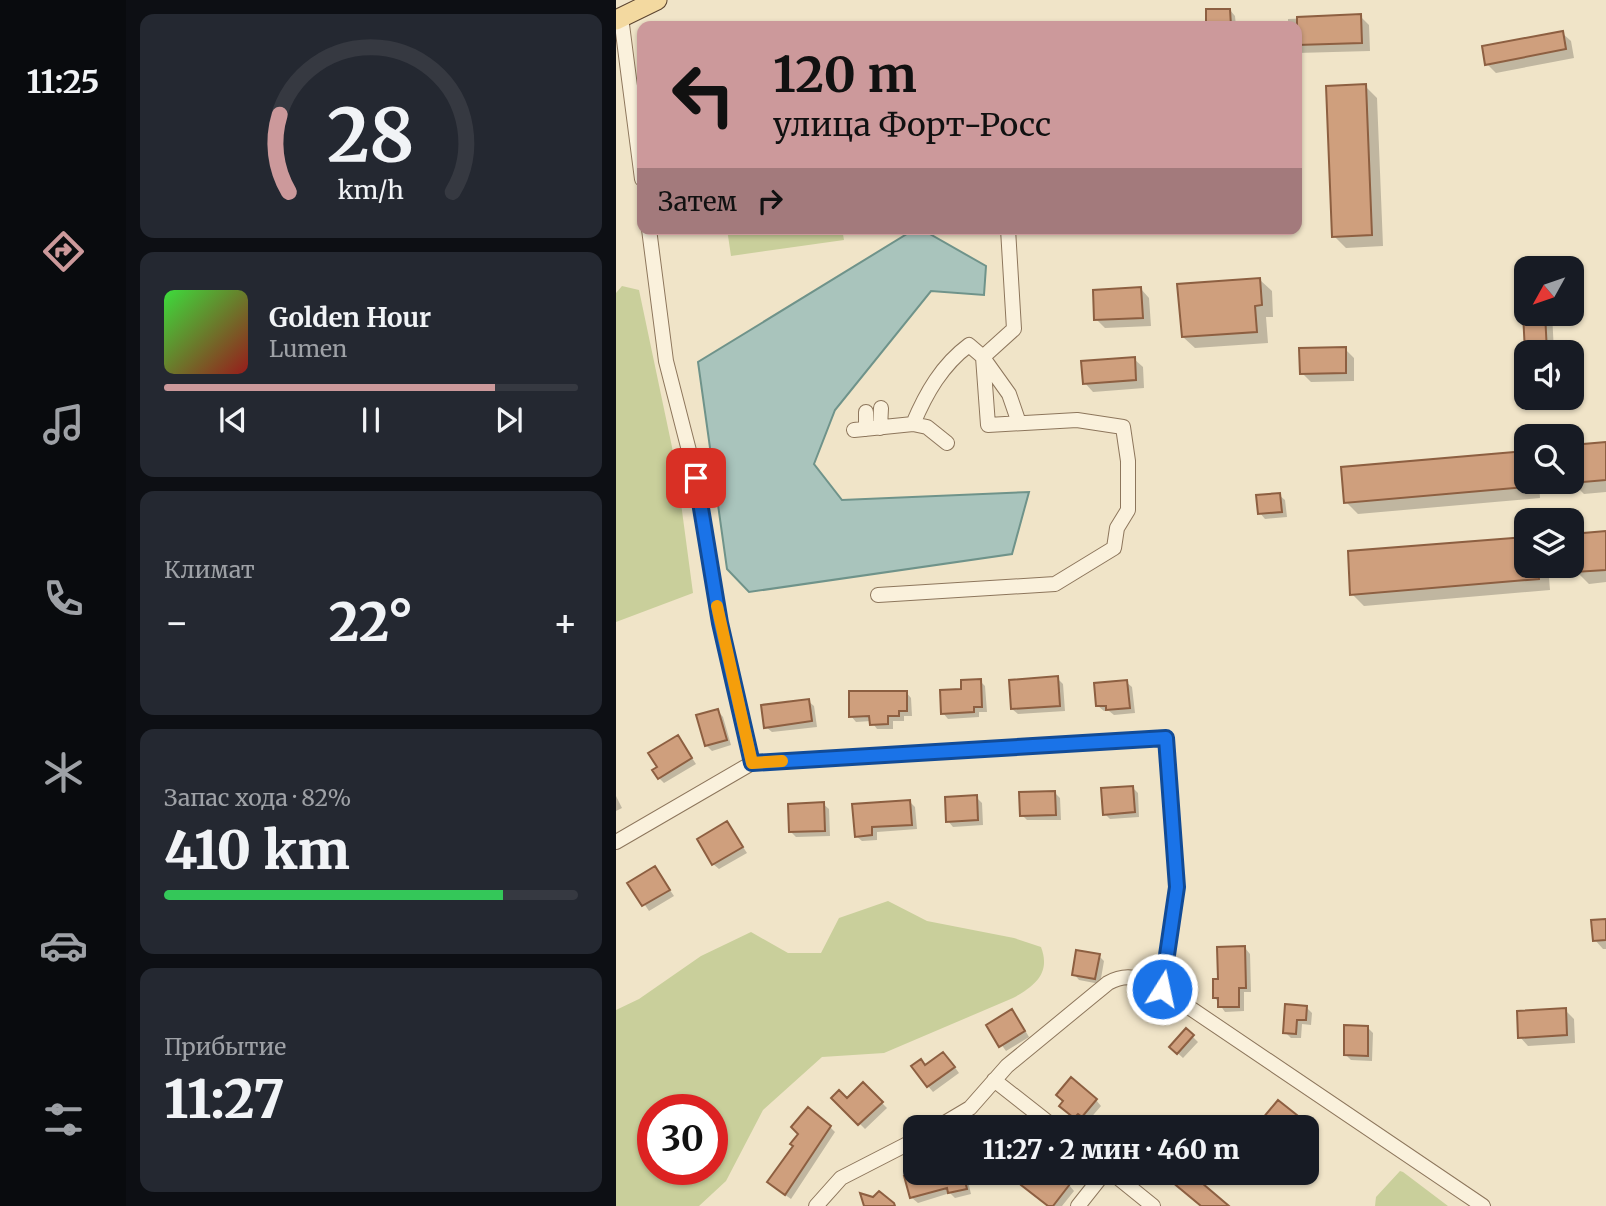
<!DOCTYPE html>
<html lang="ru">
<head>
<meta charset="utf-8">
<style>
	:root { --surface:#171b24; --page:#242831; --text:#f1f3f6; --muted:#9ea1a6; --line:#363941; --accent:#cc999b }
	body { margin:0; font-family:Merriweather,serif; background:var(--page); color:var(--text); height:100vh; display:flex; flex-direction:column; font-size:26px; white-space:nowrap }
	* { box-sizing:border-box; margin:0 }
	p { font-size:23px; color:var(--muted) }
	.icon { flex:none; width:38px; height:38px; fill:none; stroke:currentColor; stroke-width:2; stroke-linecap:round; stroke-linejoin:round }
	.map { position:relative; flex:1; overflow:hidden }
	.panel { display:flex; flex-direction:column; gap:14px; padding:14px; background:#0d0f14; width:490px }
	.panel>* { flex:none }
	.guide { position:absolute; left:21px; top:21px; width:665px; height:214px; border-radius:14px; box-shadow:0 2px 5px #0004; background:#cc999b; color:#111; overflow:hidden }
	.needle { width:46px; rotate:230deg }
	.controls { position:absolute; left:898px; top:256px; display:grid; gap:14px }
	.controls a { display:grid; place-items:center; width:70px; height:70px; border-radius:14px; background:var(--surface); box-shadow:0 2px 5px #0004; font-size:35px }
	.speed { position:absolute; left:21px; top:1094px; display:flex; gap:14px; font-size:35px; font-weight:700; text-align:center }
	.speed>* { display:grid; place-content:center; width:91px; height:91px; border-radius:50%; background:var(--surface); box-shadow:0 2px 5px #0004; line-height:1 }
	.speed .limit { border:10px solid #d22; background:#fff; color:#111 }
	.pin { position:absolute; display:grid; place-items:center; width:60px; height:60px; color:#fff; margin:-30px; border-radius:14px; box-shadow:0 4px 10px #0006 }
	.me { position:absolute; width:77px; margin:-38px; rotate:10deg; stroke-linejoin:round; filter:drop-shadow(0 0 5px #0008) }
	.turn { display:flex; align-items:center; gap:24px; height:147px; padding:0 21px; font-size:32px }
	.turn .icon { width:91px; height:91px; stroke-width:2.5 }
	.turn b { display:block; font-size:49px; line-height:60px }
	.then { display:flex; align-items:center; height:66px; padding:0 21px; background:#0003; gap:14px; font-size:26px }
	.big { font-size:52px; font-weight:800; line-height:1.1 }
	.panel .widget { flex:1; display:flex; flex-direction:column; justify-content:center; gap:10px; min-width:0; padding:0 24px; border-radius:14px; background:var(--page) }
	.panel .dial { align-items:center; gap:0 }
	.dial svg { height:182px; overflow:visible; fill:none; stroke:var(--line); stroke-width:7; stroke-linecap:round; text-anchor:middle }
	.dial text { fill:var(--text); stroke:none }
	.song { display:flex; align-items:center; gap:21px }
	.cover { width:84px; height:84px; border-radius:10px; background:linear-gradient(135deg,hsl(120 70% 55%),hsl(0 70% 35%)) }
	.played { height:7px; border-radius:4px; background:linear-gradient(90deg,var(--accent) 80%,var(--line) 80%) }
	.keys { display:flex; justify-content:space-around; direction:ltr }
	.heat { display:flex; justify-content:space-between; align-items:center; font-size:38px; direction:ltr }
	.charge { height:10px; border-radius:5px; background:linear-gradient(90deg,#34c759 82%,var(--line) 0) }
	.trip { position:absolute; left:287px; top:1115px; width:416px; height:70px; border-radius:14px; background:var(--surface); box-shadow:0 2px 5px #0004; font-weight:800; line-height:70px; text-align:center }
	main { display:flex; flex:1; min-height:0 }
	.tabs { display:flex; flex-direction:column; width:126px; justify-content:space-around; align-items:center; background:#090b0e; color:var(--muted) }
	.tabs .icon { width:49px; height:49px }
	.tabs .selected { color:var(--accent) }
	.tabs b { font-size:32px; color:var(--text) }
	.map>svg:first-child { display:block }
	.green { fill:#c9cf9b; fill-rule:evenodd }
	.water { fill:#a9c4bc; stroke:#6f938a; stroke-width:2 }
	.shadow { fill:#0003 }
	.building { fill:#cf9f7d; stroke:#8d5f41; stroke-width:2 }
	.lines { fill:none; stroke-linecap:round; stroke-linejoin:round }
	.minor-casing { stroke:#8d765c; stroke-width:16 }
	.major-casing { stroke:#5b4430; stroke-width:21 }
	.minor { stroke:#faf1dc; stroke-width:14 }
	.major { stroke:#f3d9a0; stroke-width:19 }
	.route-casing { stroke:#114b97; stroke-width:18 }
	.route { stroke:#1a73e8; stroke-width:12 }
	.slow { stroke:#f59e0b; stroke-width:12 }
</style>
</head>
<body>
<main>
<nav class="tabs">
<b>11:25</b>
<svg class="icon selected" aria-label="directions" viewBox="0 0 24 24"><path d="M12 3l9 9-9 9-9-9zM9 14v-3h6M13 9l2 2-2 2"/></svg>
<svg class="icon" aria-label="music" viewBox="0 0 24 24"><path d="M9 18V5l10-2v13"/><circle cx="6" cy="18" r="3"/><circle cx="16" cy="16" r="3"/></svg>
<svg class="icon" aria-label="phone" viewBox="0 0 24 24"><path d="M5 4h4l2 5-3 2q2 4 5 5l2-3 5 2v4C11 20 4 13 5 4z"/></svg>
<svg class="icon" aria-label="climate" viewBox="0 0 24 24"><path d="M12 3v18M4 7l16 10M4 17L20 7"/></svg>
<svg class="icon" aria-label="car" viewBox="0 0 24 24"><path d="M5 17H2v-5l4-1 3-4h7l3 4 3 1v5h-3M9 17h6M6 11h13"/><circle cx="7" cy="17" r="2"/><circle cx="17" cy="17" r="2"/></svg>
<svg class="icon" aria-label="filters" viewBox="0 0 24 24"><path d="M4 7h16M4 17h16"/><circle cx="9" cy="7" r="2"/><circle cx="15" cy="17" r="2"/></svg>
</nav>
<section class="panel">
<div class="widget dial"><svg viewBox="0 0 100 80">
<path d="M14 69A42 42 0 1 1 86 69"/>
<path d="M14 69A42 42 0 0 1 10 35" stroke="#cc999b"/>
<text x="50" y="56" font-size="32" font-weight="700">28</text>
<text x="50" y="72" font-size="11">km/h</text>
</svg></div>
<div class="widget">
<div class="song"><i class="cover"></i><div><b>Golden Hour</b><p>Lumen</p></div></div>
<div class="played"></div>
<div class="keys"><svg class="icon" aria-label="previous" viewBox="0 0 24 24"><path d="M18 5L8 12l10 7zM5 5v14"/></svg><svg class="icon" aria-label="pause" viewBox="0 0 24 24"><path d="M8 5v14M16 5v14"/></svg><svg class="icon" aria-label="next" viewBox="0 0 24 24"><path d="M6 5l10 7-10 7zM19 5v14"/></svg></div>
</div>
<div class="widget"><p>Климат</p>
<div class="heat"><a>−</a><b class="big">22°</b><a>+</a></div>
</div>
<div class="widget"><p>Запас хода · 82%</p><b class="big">410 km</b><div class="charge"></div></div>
<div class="widget"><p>Прибытие</p><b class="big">11:27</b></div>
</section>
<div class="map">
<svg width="990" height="1206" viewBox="0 0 990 1206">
	<rect width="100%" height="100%" fill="#f0e4c8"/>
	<path class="green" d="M111 229H226L228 240 115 256Z
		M6 286 23 290 60 466 77 593 0 622V293Z
		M272 901 311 921 398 938 425 947C435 973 419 986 397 998L268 1053 206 1057 147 1110 110 1181 83 1206H0V1010L23 999 85 956 135 932 172 953H205L223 918ZM37 1110H96V1169H37Z
		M784 1171 787 1172 832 1206H759L760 1197Z"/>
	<path class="water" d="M299 229H305L370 266 368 295 315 291 219 410 198 464 226 500 413 492 396 554 133 592 111 569 82 362Z"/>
	<path class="shadow" d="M614 10 619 16 620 26H592V11Z
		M744 16 753 25 754 51 681 53V26H672V19Z
		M946 33 955 41 958 58 880 73 871 64Z
		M749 86 761 98 767 246 730 248 718 236Z
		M440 229H488V230L444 233Z
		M644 280 656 291 657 317H650L652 343 579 348 567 337Z
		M525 289 533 298 535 326 489 328 480 319Z
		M908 292 910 313H936L938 352H911Z
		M729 349 738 358V381L695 382 686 373Z
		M518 359 527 367 528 388 477 392 469 383Z
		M990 443V492L968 494 956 482V446Z
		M910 453V481H923L924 498 742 514 730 502Z
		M663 495 669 500 671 517 649 519 644 513Z
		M990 532V582L973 584 961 572Z
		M910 539V565H932L934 590 748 606 736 594Z
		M441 678 447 684 449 711 402 714 396 709Z
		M364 681 369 686 371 712H363V717L332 719 327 713 347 690Z
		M510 682 516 687 519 713 498 715 493 711H488L482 706Z
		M290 692 295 698 296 716H288V721H277V729H261L255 721 240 722 235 716Z
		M192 701 198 706 201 727 156 732 150 727Z
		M102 711 107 717 115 745 96 751 90 745Z
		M62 737 80 764 48 783 43 778Z
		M516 787 522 793 523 817 494 819 489 814Z
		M439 793 444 798 445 820H411L406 815Z
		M0 796 6 808 0 811Z
		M360 797 366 803 367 825 337 827 332 821Z
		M294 802 299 807 301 829 261 832V840L246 841 240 836Z
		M207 804 213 809 214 836 180 837 175 832Z
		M111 823 131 853 103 869 97 864Z
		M39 868 58 896 33 911 14 883Z
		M990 921V949H987L979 940Z
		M629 948 634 954 635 992H628V1011L609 1012 599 998 604 981Z
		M483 956 488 961 484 984 463 980 458 974Z
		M691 1008 696 1013 695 1025 686 1024 685 1038H675L669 1032Z
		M949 1010 958 1019 959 1043 912 1046 904 1037Z
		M401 1017 413 1037 390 1051 372 1026Z
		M751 1027 757 1033 756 1061 735 1060 730 1055Z
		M570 1030 582 1042 567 1058 555 1047Z
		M333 1059 343 1073 317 1092 312 1086 310 1066Z
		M247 1084 271 1108 249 1129 218 1098 231 1100Z
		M480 1100 485 1106 472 1121 468 1118 465 1122 451 1111Z
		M692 1126 697 1131 691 1139V1127H658Z
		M214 1127 219 1132 175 1199 158 1187 179 1147Z
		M323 1172 350 1173 355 1194 339 1198 334 1193 302 1203 296 1198 290 1177Z
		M543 1172H571L614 1206H586Z
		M453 1185 458 1191 446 1206H433Z"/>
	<path class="building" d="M590 9H614L615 26H590Z
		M745 14 746 43 681 45V17Z
		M947 31 950 49 869 65 866 46Z
		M750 84 756 235 716 237 710 86Z
		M644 278 646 305 639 306 641 332 566 337 561 284Z
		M525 287 527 318 478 320 477 290Z
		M907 313H929L931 352H909Z
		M730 347V373L684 374 683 348Z
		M519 357 520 380 467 384 465 361Z
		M990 442V480L956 483V445Z
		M910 451V487L728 503 725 467Z
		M664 493 666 512 642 514 640 495Z
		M990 531V570L959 572 956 534Z
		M910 537V565H922L923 579 734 595 732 551Z
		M442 676 444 706 395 709 393 680Z
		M365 679 366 707H358V712L325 714 324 690 345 689V680Z
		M511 680 514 708 490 710V706H480L478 683Z
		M233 691H291V711H283V716H272V724L254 725 253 716 233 717Z
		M193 699 196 721 148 728 145 705Z
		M102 709 111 740 89 746 80 715Z
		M62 735 76 758 42 779 36 770 41 767 32 753Z
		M517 786 519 812 487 815 485 788Z
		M439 791 440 815 404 816 403 792Z
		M361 795 362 820 330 822 329 797Z
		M294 800 296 825 256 827V835L239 837 236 804Z
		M208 802 209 831 173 832 172 804Z
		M111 821 127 847 96 865 81 839Z
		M39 866 54 890 26 906 11 883Z
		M990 919V940L977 941 975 920Z
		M629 946 630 988H623V1007H602V998H597V979H602L601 947Z
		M460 950 484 954 479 979 456 975Z
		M669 1004 691 1006 690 1020H681L680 1034 667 1033Z
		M950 1008 951 1035 902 1038 901 1011Z
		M396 1009 409 1031 383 1047 370 1025Z
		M728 1025 752 1026V1056L728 1055Z
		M570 1028 578 1035 561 1054 553 1047Z
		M327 1052 339 1067 311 1087 295 1066 305 1059 309 1065Z
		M455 1077 481 1099 466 1117 462 1114 458 1118 443 1106 447 1101 440 1095Z
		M247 1082 267 1102 242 1125 215 1098 223 1090 231 1098Z
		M662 1100 696 1127H657L646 1119Z
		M192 1107 215 1126 169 1195 151 1182 177 1146 174 1144 182 1134 175 1127Z
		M300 1172H347L351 1189 332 1193 331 1188 294 1198 288 1176Z
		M414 1172H439L454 1184 437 1206H432L405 1185Z
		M544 1172H573L613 1206H585Z
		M263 1191 278 1203 279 1206H248L244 1193 257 1197Z"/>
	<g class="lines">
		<g class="minor-casing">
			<path id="minor" d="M5 17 26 179
				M33 229 50 361 80 478 104 623 136 763
				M368 359 393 394 403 423
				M297 424 311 427 331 443
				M264 428 265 408
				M250 429V412
				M238 430 297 424C310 393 326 365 353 345L367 357 398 329 392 229
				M262 595 439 584 498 548 501 528 512 510V461L507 427 461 420 372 425 367 357
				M0 842 136 763 550 738 561 887 546 989
				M378 1080 438 1127
				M322 1127 354 1108 391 1066 492 983C513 971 527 980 546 989L867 1206
				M495 1172 537 1206
				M200 1206 225 1178 299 1140
				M462 1206 489 1172"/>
		</g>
		<g class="major-casing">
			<path id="major" d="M0 20 41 0"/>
		</g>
		<use href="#minor" class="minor"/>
		<use href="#major" class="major"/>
	</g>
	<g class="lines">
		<g class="route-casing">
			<path id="route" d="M80 478 104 623 136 763 550 738 561 887 546 989"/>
		</g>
		<use href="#route" class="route"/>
		<path class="slow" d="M101 606 136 763 166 761"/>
	</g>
</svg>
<div class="controls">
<a><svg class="needle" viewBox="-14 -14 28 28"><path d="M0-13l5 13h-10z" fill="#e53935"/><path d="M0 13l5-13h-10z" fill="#9ea1a6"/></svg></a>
<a><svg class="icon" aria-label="sound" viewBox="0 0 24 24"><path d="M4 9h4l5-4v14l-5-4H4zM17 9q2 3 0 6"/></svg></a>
<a><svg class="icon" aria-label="search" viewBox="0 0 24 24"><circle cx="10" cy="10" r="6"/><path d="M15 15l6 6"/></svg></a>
<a><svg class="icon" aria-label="layers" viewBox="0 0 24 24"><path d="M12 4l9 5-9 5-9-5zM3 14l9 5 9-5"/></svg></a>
</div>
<div class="speed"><div class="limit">30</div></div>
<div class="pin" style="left:80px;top:478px;background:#d93025"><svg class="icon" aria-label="arrive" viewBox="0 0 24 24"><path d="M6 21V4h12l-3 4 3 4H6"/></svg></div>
<svg class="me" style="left:546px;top:989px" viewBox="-20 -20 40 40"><circle r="17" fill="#1a73e8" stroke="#fff" stroke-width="3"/><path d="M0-11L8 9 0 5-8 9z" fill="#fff"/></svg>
<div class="trip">11:27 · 2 мин · 460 m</div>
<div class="guide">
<div class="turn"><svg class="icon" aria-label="left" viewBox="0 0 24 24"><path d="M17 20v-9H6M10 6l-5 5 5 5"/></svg><div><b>120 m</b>улица Форт-Росс</div></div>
<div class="then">Затем<svg class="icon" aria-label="right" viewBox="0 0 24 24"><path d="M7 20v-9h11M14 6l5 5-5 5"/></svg></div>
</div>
</div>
</main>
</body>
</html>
